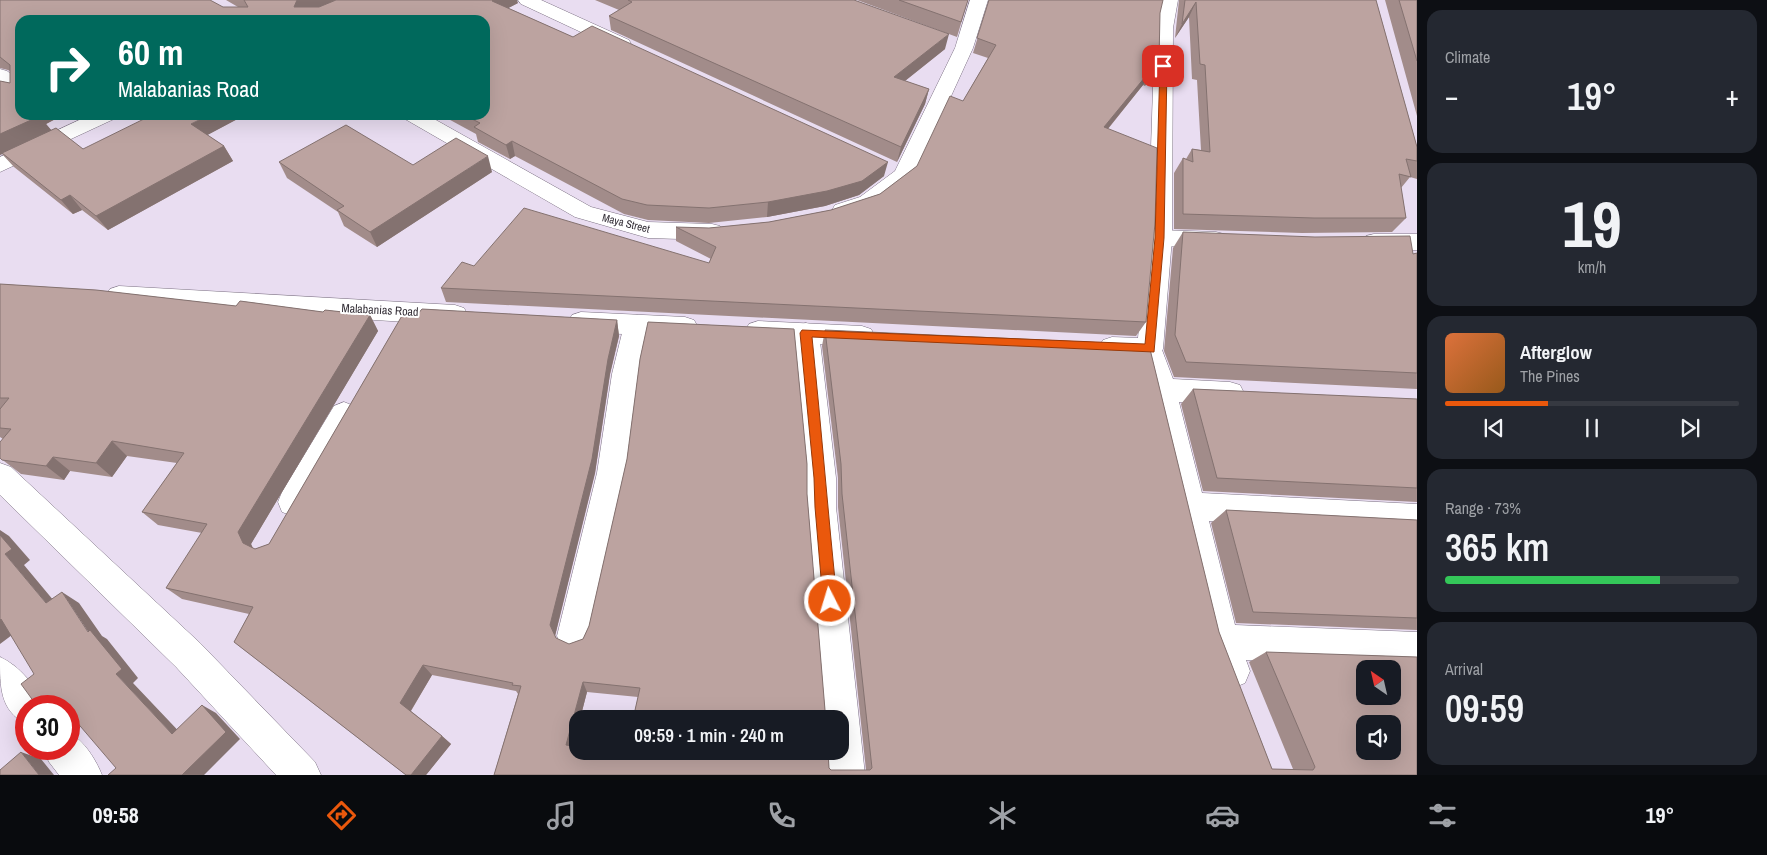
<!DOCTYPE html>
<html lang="en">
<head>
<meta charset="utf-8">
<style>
	:root { --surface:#171b24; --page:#242831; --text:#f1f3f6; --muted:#9ea1a6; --line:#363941; --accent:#ea580c }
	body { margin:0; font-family:"Archivo Narrow",sans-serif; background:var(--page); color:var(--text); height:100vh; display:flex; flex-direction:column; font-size:19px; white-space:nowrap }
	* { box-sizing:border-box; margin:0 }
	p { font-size:16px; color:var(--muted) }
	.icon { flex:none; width:28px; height:28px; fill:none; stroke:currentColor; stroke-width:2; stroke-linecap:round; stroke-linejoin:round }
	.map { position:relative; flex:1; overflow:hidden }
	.sheet { display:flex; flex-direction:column; gap:10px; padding:10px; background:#0d0f14; width:350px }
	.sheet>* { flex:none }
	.guide { position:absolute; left:15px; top:15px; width:475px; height:105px; border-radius:15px; box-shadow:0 5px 20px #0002; background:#00695c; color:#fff; overflow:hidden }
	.needle { width:32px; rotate:326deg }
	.buttons { position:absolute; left:1356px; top:660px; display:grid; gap:10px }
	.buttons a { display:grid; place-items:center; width:45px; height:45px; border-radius:10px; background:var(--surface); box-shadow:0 5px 20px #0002; font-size:25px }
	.speed { position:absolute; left:15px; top:695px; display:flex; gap:10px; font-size:25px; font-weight:700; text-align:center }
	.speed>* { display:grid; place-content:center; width:65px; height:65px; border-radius:50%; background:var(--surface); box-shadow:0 5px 20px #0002; line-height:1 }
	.speed .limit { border:8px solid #d22; background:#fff; color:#111 }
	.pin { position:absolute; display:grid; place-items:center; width:42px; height:42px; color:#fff; margin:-21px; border-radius:10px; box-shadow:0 2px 8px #0006 }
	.me { position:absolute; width:55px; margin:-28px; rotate:355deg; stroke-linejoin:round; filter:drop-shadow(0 0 4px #0008) }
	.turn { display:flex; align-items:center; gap:18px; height:105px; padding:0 20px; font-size:22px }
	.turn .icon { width:65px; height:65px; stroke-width:2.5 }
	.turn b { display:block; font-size:35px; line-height:42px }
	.big { font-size:38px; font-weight:600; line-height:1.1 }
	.sheet .card { flex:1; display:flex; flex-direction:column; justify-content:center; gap:8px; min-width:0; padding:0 18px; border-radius:15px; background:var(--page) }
	.sheet .dial { align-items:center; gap:0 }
	.dial b { font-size:65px; line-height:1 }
	.song { display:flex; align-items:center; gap:15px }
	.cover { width:60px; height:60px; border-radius:8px; background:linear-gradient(135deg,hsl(20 70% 55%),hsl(30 70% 35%)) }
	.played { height:5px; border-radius:2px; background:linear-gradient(90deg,var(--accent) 35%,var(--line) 35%) }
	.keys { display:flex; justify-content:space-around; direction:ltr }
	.heat { display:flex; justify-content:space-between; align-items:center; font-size:28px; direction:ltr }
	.charge { height:8px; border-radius:4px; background:linear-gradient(90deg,#34c759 73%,var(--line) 0) }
	.trip { position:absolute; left:569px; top:710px; width:280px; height:50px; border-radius:15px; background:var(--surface); box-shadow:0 5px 20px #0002; font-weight:600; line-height:50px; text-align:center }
	.tabs { display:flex; height:80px; justify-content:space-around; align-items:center; background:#090b0e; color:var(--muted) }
	.tabs .icon { width:35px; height:35px }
	.tabs .on { color:var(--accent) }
	.tabs b { font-size:22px; color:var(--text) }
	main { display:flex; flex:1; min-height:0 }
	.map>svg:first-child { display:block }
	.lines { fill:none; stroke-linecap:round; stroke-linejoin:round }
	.street-casing { stroke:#7d7284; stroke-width:1 }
	.secondary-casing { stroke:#7d7284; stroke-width:1 }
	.street { fill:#fff; fill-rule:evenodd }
	.secondary { fill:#fff; fill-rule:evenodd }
	.wall { fill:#a28c8a; fill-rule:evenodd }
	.shaded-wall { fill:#847270 }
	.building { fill:#bca3a0; stroke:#847270; fill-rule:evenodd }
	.route { fill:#ea580c; stroke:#983908 }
	.labels { text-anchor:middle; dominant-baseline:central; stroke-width:4; stroke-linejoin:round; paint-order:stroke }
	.far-street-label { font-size:11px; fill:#332e36; stroke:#fff }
	.street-label { font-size:12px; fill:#332e36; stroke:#fff }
</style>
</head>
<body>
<main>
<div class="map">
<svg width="1417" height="775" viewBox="0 0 1417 775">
	<rect width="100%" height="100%" fill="#e9ddf1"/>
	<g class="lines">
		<g class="street-casing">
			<path id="street" d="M518 0H541L629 40 631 44 629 48 622 50 615 48 521 4Z
				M970 0H988L973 48 915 175 912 180C892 195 862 223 835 215L832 210 835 205 860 197 895 171 955 48Z
				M0 69 7 71 20 81V96L13 94 0 84Z
				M90 115H117L114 119 0 172V157Z
				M402 115H427L591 207 648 222 712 224 720 226 724 232 720 238 712 240 648 238 575 217 405 119Z
				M1160 230 1216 232 1224 234 1228 240 1224 246 1216 248 1160 246 1152 244 1148 238 1152 232Z
				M1374 234H1417V250H1374L1366 248 1362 242 1366 236Z
				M637 315 646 318 650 325 640 374 627 473 591 636 586 648 574 653 562 648 557 636 597 473 612 374 624 325 628 318Z
				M806 323 815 326 819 333 836 478V507L865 775H827L825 751H840V719H823L806 507V478L793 333 797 326Z
				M1150 339 1159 342 1173 379 1230 382 1240 385 1244 393 1240 401 1230 404 1179 402 1202 493 1417 504V532L1209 521 1235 625 1417 632V666L1246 660 1250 671 1245 683 1233 688 1221 683 1205 642 1148 390 1137 349 1141 342Z
				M344 402 354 406 358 414 304 512 293 516 282 512 278 502 282 492 334 406Z
				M0 463 11 467 200 643 315 762 321 775H276L176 667 0 495Z
				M0 657C20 666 36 686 44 706H26V724C0 710 0 688 0 657Z
				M69 733C84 740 96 760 102 775H59L49 762 43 749H69Z"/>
		</g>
		<g class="secondary-casing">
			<path id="secondary" d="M1160 0H1178L1173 28 1172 238 1163 349 1159 356C1143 362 1119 359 1103 354L1099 347 1103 340 1112 337 1138 338 1148 238 1155 28Z
				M119 286 455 305 464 308 468 315 464 322 455 325 119 304 110 301 106 295 110 289Z
				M581 312 685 317 694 320 698 327 694 334 685 337 581 332 572 329 568 322 572 315Z
				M758 321 862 326 871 329 875 336 871 343 862 346 758 341 749 338 745 331 749 324Z"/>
		</g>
		<use href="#street" class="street"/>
		<use href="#secondary" class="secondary"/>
	</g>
	<path class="wall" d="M0 0 223 7H238L226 0H335L518 3 508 8 884 176 859 195 825 206 767 217 709 223 648 220 624 214 515 156 510 159 478 142 476 134 441 115H485V20H20V115H63L46 124 51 130 83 149 245 115 207 135 224 146 233 161 108 230 82 210 73 214 14 167 2 154 0 155V81L10 83V71L8 70 0 68Z
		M595 0H854L945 49 905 81 929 89 925 104 897 162 611 30 609 16 619 10Z
		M857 0H968L957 37Z
		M989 0 1160 13 1159 61 1152 75 1145 86 1143 85 1108 129 1146 322 1136 336 446 302 441 288 474 266 709 263 711 259 676 241V227L709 228 769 222 831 210 880 194 917 166 963 101 988 58 973 53Z
		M1179 0H1376L1417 147V179L1410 177 1401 188 1406 218 1392 232 1302 233 1174 229V173L1183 158 1186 159 1192 149 1201 150 1197 80 1192 79 1189 17 1175 38Z
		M1385 0H1417V116Z
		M279 162 413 165 492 172 377 247 344 226 338 212 287 178Z
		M1183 232 1413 254 1417 253V389L1174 377 1164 351 1173 248Z
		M0 284 96 290 236 306 240 301 323 312 325 310 370 315 378 331 251 544 253 548 255 549 269 544 403 314 416 316 422 309 617 320 619 336 610 374 595 473 555 636 556 639 569 644 583 639 589 626 627 459 640 359 648 322 794 329 807 464V494L825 710 827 712H842L843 741 840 746V719H633L638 697 587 692 580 719H578V726L572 746 578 747V751H601L623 755 624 751H828L829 768 831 770H866L838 507V478L822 346 825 330 1149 345 1219 632 1272 769H1293L1249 662 1266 652 1417 657V775H494L518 694 516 691 432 675 411 711 442 736 451 744 426 775H406L234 642 249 614 182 599 166 588 202 533 158 525 142 512 177 463 127 456 112 477 70 471 64 480 21 474 0 458V442L3 439 0 437ZM1365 669H1392V696H1365ZM1365 724H1392V751H1365Z
		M1193 389 1417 399V502L1203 491 1181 404Z
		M1226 510 1417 520V630L1236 623 1211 523Z"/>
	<path class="shaded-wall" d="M297 0H335L300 20 294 7Z
		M493 0H517L518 3 495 15 492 1Z
		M1196 2 1189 17 1175 38 1182 24Z
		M949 34 945 49 891 92 894 77Z
		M1159 61 1152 75 1145 86 1152 71Z
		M1150 71 1143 85 1097 142 1104 127Z
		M929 89 925 104 897 162 901 147Z
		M36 115H63L46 124 52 131 0 155V134Z
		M209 115H245L200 139 191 124Z
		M512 141 515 156 510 159 506 145Z
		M224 146 233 161 108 230 96 216Z
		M488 156 492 172 377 247 370 232Z
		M888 162 884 176 859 195 825 206 767 217 768 202Z
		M70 195 82 210 73 214 61 200Z
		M370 315 378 331 251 544 256 556 243 543 238 532Z
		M617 320 619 336 610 374 595 473 555 636 560 649 550 625 608 359Z
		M112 441 127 456 112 477 96 463Z
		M53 457 70 471 64 480 46 466Z
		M0 530 9 536 30 560 24 565 64 613 46 603 5 554 0 535Z
		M62 592 79 603 102 636 107 639 138 678 133 683 188 741 172 734 116 674Z
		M1 619 20 629 0 644V620Z
		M423 665 432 675 410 712 400 703Z
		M583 682 587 692 580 719H578V726L570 753 566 745Z
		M202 705 216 713 240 739 204 775H182Z
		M69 712 87 720 72 733 69 731Z
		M442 736 451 744 426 775H411Z
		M21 752 41 759 54 775H39Z"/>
	<path class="building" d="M0 0H210L223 7H248L244 0H297L294 7H319L336 0H493L492 1 573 37 592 26 888 162 862 181 827 191 768 202 709 208 647 205 622 199 512 141 506 145 474 127 480 123 464 115H485V20H20V115H39L40 116 0 134V81L10 83V65L0 57Z
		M628 0H854L949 34 894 77 929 89 901 147 609 16 632 2Z
		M899 0H968L961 22Z
		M989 0H1163L1160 13 1159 61 1152 71H1150L1104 127 1157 148 1155 223 1146 322 441 288 462 262 474 266 524 208 709 263 716 247 676 227 709 228 769 222 831 210 880 194 917 166 950 96 963 101 996 45 977 38Z
		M1185 0H1376L1417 147V161L1406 159 1411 177 1399 174 1406 218H1314L1183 214V158L1193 162 1192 149 1210 152 1205 65 1200 64 1196 2 1182 24Z
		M1399 0H1417V61Z
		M152 115H209L191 124 224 146 96 216 70 195 61 200 2 153 56 128 83 149Z
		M346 125 413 165 456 138 488 156 370 232 337 210 344 206 279 162Z
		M1183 232 1315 237 1410 236 1413 254 1417 253V373L1186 362 1175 335Z
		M0 284 96 290 236 306 240 301 323 312 325 310 370 315 238 532 243 543 255 549 269 544 403 314 416 316 422 309 617 320 608 359 592 459 550 625 556 638 569 644 583 639 589 626 627 459 640 359 648 322 794 329 807 464V494L825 710 827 712H842L843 741H840V719H633L640 688 583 682 566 745 578 747V751H601L623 755 624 751H828L829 768 831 770H870L872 768 842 494 841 464 825 330 1149 345 1219 632 1272 769 1313 770 1315 767 1266 652 1417 657V775H494L521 686 512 685 513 683 423 665 400 703 442 736 411 775H406L234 642 253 607 166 588 207 524 142 512 184 453 112 441 96 463 53 457 46 466 2 460 0 458V442L11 429 0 428V409L9 398H0ZM1365 669H1392V696H1365ZM1365 724H1392V751H1365Z
		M1193 389 1417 399V488L1217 478Z
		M1226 510 1417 520V618L1253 612Z
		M0 535 12 549 5 554 46 603 62 592 88 632 90 630 122 669 116 674 172 734 202 705 226 732 182 775H108L116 768 69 713V706H37L21 684 34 674 1 619 0 620Z
		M21 752 39 775H0V770Z"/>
	<path class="route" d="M1160 64 1167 66 1164 238 1154 352 812 337C821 425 828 513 837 601L835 606 830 608 825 606 823 601 815 507 814 478 800 333 802 330 1145 344 1155 238Z"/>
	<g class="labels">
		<g class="far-street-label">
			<text transform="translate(626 223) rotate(14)">Maya Street</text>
		</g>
		<g class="street-label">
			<text transform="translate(380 310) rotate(3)">Malabanias Road</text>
		</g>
	</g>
</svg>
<div class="buttons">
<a><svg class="needle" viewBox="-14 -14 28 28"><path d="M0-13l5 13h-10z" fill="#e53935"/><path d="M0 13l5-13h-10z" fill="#9ea1a6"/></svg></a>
<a><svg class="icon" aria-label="sound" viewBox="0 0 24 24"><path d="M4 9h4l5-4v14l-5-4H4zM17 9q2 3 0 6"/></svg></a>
</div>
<div class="speed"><div class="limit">30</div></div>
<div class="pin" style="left:1163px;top:66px;background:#d93025"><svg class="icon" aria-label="arrive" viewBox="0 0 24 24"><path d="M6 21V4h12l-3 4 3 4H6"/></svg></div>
<svg class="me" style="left:830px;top:601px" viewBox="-20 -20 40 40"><circle r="17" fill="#ea580c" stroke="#fff" stroke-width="3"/><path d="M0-11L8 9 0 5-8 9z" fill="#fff"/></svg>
<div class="trip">09:59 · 1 min · 240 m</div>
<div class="guide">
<div class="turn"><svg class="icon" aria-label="right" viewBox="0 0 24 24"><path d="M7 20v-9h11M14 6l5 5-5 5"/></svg><div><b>60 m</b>Malabanias Road</div></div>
</div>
</div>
<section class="sheet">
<div class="card"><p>Climate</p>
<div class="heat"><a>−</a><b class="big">19°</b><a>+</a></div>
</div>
<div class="card dial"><b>19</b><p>km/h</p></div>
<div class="card">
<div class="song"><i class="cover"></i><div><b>Afterglow</b><p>The Pines</p></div></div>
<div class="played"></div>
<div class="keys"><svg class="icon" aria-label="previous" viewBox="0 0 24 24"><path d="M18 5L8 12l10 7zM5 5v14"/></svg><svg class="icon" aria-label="pause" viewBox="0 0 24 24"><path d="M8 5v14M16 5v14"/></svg><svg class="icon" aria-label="next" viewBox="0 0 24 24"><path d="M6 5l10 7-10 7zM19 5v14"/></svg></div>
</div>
<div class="card"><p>Range · 73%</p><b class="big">365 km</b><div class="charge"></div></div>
<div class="card"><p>Arrival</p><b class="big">09:59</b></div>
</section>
</main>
<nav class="tabs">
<b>09:58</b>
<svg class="icon on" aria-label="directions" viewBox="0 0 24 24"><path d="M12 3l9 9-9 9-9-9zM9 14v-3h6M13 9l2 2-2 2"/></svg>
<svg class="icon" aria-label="music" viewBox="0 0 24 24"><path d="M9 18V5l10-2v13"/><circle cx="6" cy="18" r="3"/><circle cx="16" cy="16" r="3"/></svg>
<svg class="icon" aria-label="phone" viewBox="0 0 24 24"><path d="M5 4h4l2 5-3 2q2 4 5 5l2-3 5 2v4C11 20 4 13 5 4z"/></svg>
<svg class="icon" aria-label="climate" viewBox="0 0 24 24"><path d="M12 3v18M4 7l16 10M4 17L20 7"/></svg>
<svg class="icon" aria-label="car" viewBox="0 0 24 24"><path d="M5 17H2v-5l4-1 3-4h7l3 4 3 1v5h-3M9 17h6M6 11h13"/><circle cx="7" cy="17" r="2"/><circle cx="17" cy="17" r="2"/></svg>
<svg class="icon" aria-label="filters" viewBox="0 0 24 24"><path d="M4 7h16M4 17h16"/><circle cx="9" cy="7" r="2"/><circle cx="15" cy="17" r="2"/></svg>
<b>19°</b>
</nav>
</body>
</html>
